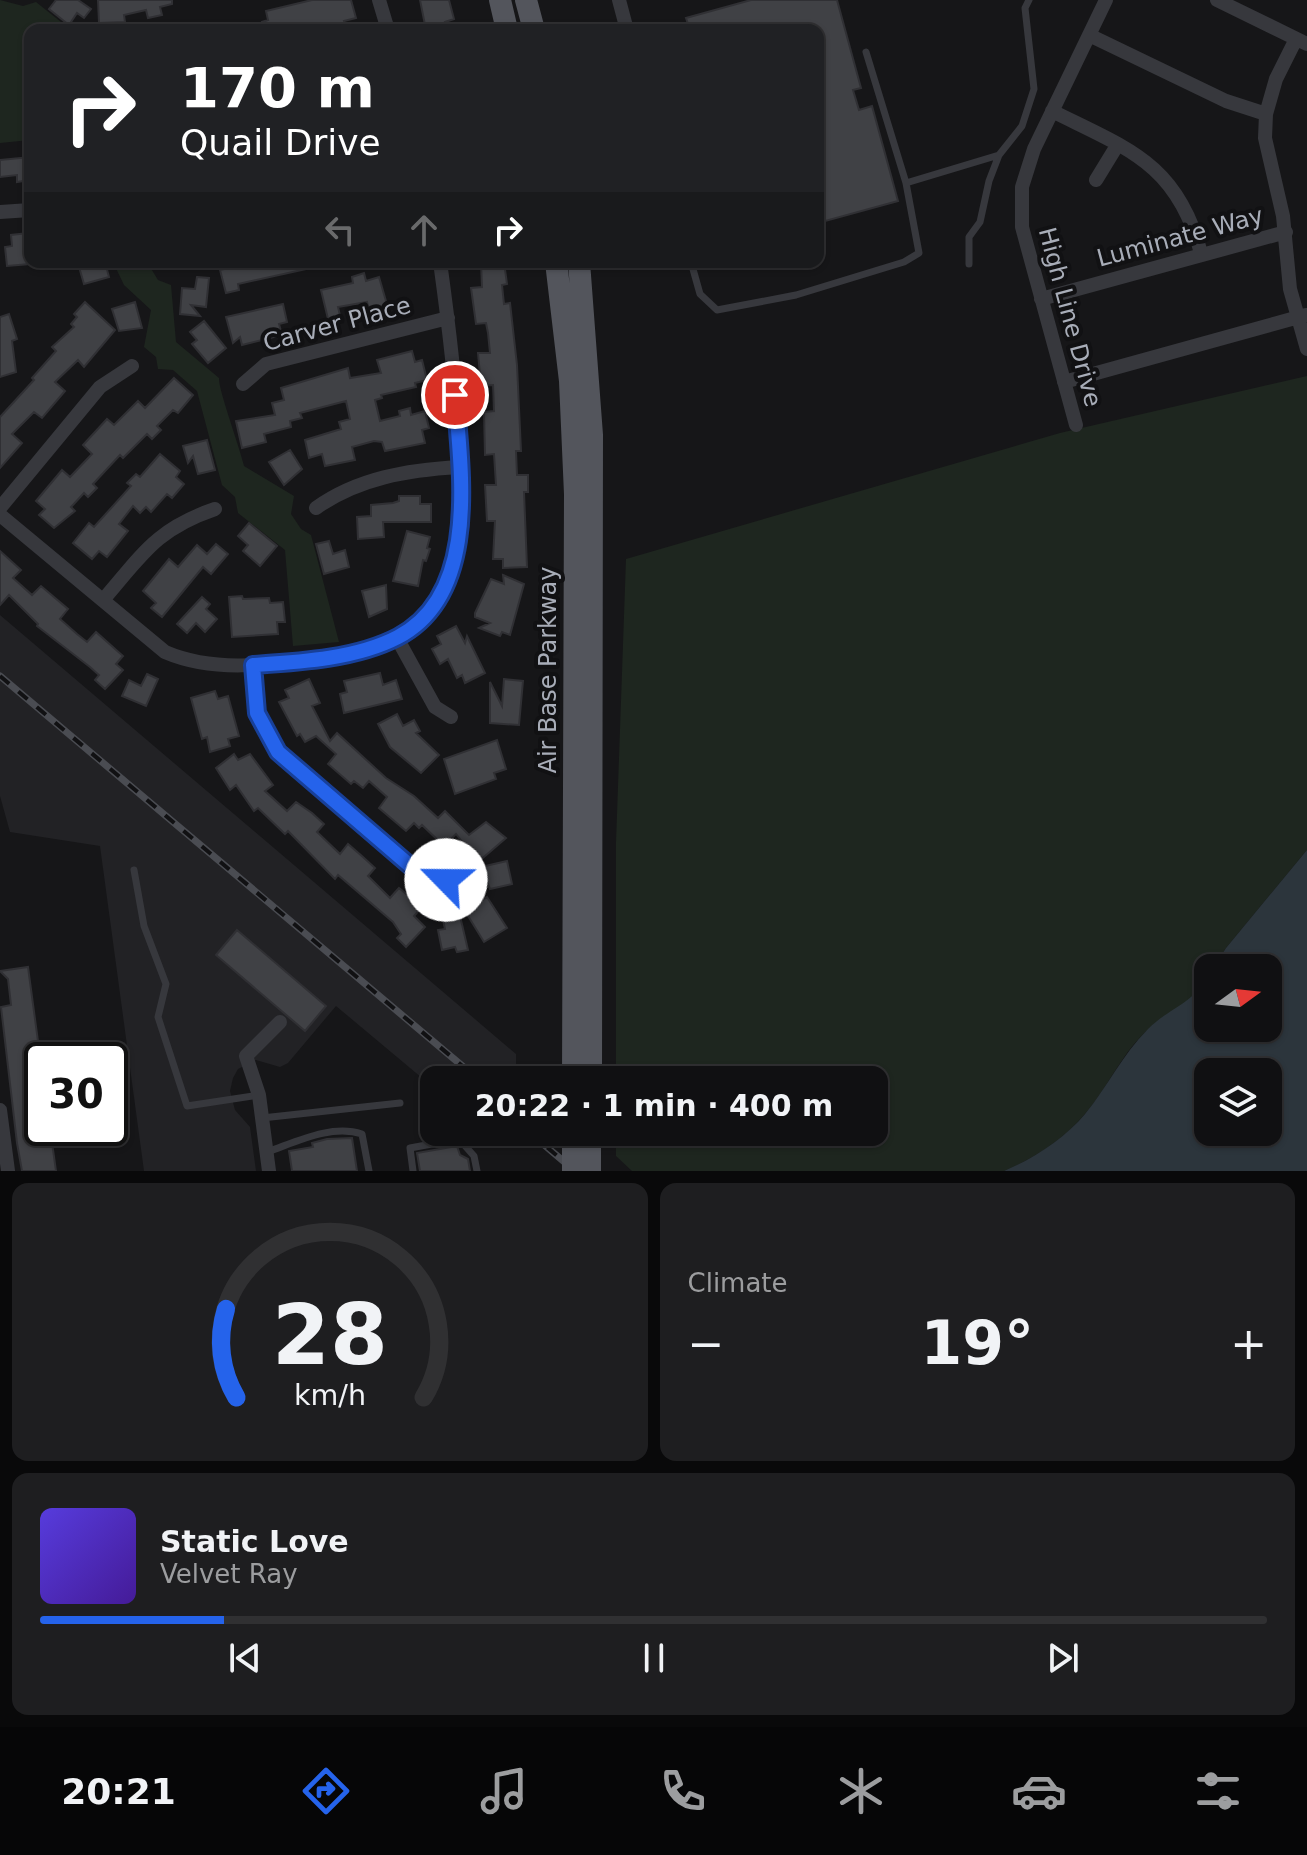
<!DOCTYPE html>
<html lang="en">
<head>
<meta charset="utf-8">
<style>
	:root { --surface:#101012; --page:#1e1e20; --text:#f1f3f6; --muted:#9c9d9f; --line:#303032; --accent:#2563eb }
	body { margin:0; font-family:"DejaVu Sans",sans-serif; background:var(--page); color:var(--text); height:100vh; display:flex; flex-direction:column; font-size:30px; white-space:nowrap }
	* { box-sizing:border-box; margin:0 }
	p { font-size:26px; color:var(--muted) }
	.icon { flex:none; width:44px; height:44px; fill:none; stroke:currentColor; stroke-width:2; stroke-linecap:round; stroke-linejoin:round }
	.map { position:relative; height:1171px; overflow:hidden }
	.details { display:flex; flex-direction:column; gap:12px; padding:12px; background:#09090a; flex:1 }
	.details>* { flex:none }
	.hud { position:absolute; left:24px; top:24px; width:800px; height:244px; border-radius:16px; box-shadow:0 2px 6px #0004,0 0 0 2px var(--line); background:#202124; color:#fff; overflow:hidden }
	.needle { width:52px; rotate:75deg }
	.fabs { position:absolute; left:1194px; top:954px; display:grid; gap:16px }
	.fabs a { display:grid; place-items:center; width:88px; height:88px; border-radius:16px; background:var(--surface); box-shadow:0 2px 6px #0004,0 0 0 2px var(--line); font-size:40px }
	.speed { position:absolute; left:24px; top:1042px; display:flex; gap:16px; font-size:40px; font-weight:700; text-align:center }
	.speed>* { display:grid; place-content:center; width:104px; height:104px; border-radius:50%; background:var(--surface); box-shadow:0 2px 6px #0004,0 0 0 2px var(--line); line-height:1 }
	.speed .limit { border:4px solid #111; border-radius:12px; background:#fff; color:#111 }
	.pin { position:absolute; display:grid; place-items:center; width:68px; height:68px; color:#fff; margin:-34px; border:4px solid #fff; border-radius:50%; box-shadow:0 2px 8px #0007 }
	.me { position:absolute; width:88px; margin:-44px; rotate:293deg; stroke-linejoin:round; filter:drop-shadow(0 0 6px #0008) }
	.turn { display:flex; align-items:center; gap:28px; height:168px; padding:0 24px; font-size:36px }
	.turn .icon { width:104px; height:104px; stroke-width:2.5 }
	.turn b { display:block; font-size:56px; line-height:68px }
	.lanes { display:flex; align-items:center; height:76px; padding:0 24px; background:#0003; justify-content:center; gap:40px; direction:ltr }
	.lanes .off { opacity:.35 }
	.big { font-size:60px; font-weight:700; line-height:1.1 }
	.details .widget { flex:1; display:flex; flex-direction:column; justify-content:center; gap:12px; min-width:0; padding:0 28px; border-radius:16px; background:var(--page) }
	.details .dial { align-items:center; gap:0 }
	.dial svg { height:208px; overflow:visible; fill:none; stroke:var(--line); stroke-width:7; stroke-linecap:round; text-anchor:middle }
	.dial text { fill:var(--text); stroke:none }
	.song { display:flex; align-items:center; gap:24px }
	.cover { width:96px; height:96px; border-radius:12px; background:linear-gradient(135deg,hsl(250 70% 55%),hsl(260 70% 35%)) }
	.played { height:8px; border-radius:4px; background:linear-gradient(90deg,var(--accent) 15%,var(--line) 15%) }
	.keys { display:flex; justify-content:space-around; direction:ltr }
	.heat { display:flex; justify-content:space-between; align-items:center; font-size:44px; direction:ltr }
	.details .tiles { flex:1; display:grid; gap:12px; grid-template-columns:1fr 1fr }
	.widget:last-child { grid-column:span 2 }
	.trip { position:absolute; left:420px; top:1066px; width:468px; height:80px; border-radius:16px; background:var(--surface); box-shadow:0 2px 6px #0004,0 0 0 2px var(--line); font-weight:700; line-height:80px; text-align:center }
	.menu { display:flex; height:128px; justify-content:space-around; align-items:center; background:#060607; color:var(--muted) }
	.menu .icon { width:56px; height:56px }
	.menu .current { color:var(--accent) }
	.menu b { font-size:36px; color:var(--text) }
	.map>svg:first-child { display:block }
	.built { fill:#222225 }
	.green { fill:#1e261f }
	.water { fill:#2c353c; fill-rule:evenodd }
	.building { fill:#404145; stroke:#303034; stroke-width:2 }
	.lines { fill:none; stroke-linecap:round; stroke-linejoin:round }
	.lane { stroke:#37383d; stroke-width:7 }
	.street { stroke:#37383d; stroke-width:14 }
	.primary { stroke:#53555c; stroke-width:22 }
	.rail-casing { stroke:#4a4c52; stroke-width:7 }
	.rail { stroke:#111113; stroke-width:4; stroke-dasharray:12; stroke-linecap:butt }
	.primary-bridge { stroke:#53555c; stroke-width:22 }
	.route-casing { stroke:#184099; stroke-width:20 }
	.route { stroke:#2563eb; stroke-width:14 }
	.labels { text-anchor:middle; dominant-baseline:central; stroke-width:8; stroke-linejoin:round; paint-order:stroke }
	.street-label { font-size:24px; fill:#a8adb8; stroke:#111113 }
</style>
</head>
<body>
<div class="map">
<svg width="1307" height="1171" viewBox="0 0 1307 1171">
	<rect width="100%" height="100%" fill="#161618"/>
	<path class="built" d="M0 615 516 1054V1080H434V1088L336 1006 288 1063 280 1067 256 1060 238 1069 233 1078 230 1091 235 1110 250 1127 256 1171H144L100 846 10 832 0 796Z"/>
	<path class="green" d="M0 0 23 6 36 2 71 30H30V140L0 143Z
		M113 262H147L158 280 171 285 176 342 219 378C218 389 240 448 244 466L294 496 291 514 301 529 311 535 339 642 293 646 285 550 238 513 235 497 222 485 197 391 173 370 158 369 156 357 144 347 151 310 124 285Z
		M1307 376V850L1226 948 1213 968H1208C1208 1000 1171 1009 1151 1027 1121 1052 1109 1087 1084 1115 1064 1139 1033 1159 1004 1171H632L616 1156V1132H874V1080H616V843L626 559 1060 433Z"/>
	<path class="water" d="M1307 850V1171H1004C1033 1159 1065 1138 1085 1114 1108 1086 1122 1055 1148 1029 1169 1008 1191 1005 1208 977V1028H1268V968H1213L1226 948ZM1208 1072H1268V1132H1208Z"/>
	<path class="building" d="M56 0H78L91 9 84 18 77 13 69 25 49 9Z
		M98 0H172V4L160 7 162 15 148 18 146 10 124 15 125 22 99 23Z
		M312 0H351L356 18 344 21 347 30H264L262 22 268 20 266 11Z
		M420 0H449L454 19 445 22 447 30H426Z
		M751 0H837L861 88 853 90 859 110 872 106 898 201 818 223V30H690L686 18Z
		M30 157V180L17 182V175L0 177V160Z
		M28 233 30 264 7 266 5 247 12 246 11 235Z
		M96 262H105L109 277 84 284 79 267Z
		M231 262H319L320 266 238 284 239 290 226 293 220 270 232 267Z
		M481 262H504L507 284 502 285 504 304 510 303 517 365 521 451H516L517 475H528V492H524L527 567 503 568V559H493L495 521H487L485 485H496L494 454 485 455 484 412 494 411 493 385 481 386 478 353H490L488 333 486 323 476 324 471 288 482 287Z
		M364 273 366 281 379 277 388 308 370 313 367 302 338 307 341 320 329 323 321 290 353 283 352 277Z
		M197 277 209 278 206 307 191 305 200 316 180 314 182 288 195 289Z
		M85 302 115 330 84 367 78 360 55 382 65 391 42 418 34 412 12 434 22 443 0 468V417L34 380 32 378 56 351 52 347 74 327 71 324 77 317 74 314Z
		M135 302 142 328 119 331 112 309Z
		M283 304 287 322 279 324 282 335 242 345 240 337 233 343 226 317Z
		M9 314 17 339 12 341 16 372 0 377V317Z
		M204 321 226 348 208 363 192 344 197 340 190 332Z
		M412 351 415 362 422 360 427 380 415 383 416 387 381 395 382 398 375 400 380 421 400 416 399 411 410 408 411 415 425 411 429 428 422 430 425 443 385 451 382 442 374 441 352 447 355 460 325 466 322 454 309 458 305 440 341 429 339 422 350 419 346 401 300 413 302 418 290 421 291 427 264 434 266 442 242 448 236 421 275 415 272 403 284 400 281 388 348 368 350 378 381 373 377 360Z
		M174 378 193 395 178 413 173 410 157 426 161 430 152 439 147 434 123 458 120 455 93 484 97 488 88 497 84 493 71 507 75 511 54 528 39 515 45 509 36 501 62 470 70 477 92 454 83 445 107 419 114 425 138 401 145 408Z
		M207 440 215 470 198 474 193 456 188 463 183 446Z
		M290 450 302 469 284 485 269 462Z
		M160 454 180 471 176 477 184 484 172 498 167 494 151 512 146 507 140 513 133 506 119 524 128 531 107 557 99 551 92 559 73 543 89 523 94 527 131 486 127 483 136 474 140 477Z
		M399 496H420V504H431V522H383L384 537 358 539 357 517 371 516V505L393 503 399 501Z
		M249 523 277 546 260 566 243 551 248 545 238 536Z
		M407 531 430 537 427 548 430 549 426 561 423 560 418 586 393 581Z
		M329 541 333 554 345 550 349 567 324 574 316 544Z
		M216 544 228 554 211 574 203 567 162 617 151 608 156 603 143 591 169 559 178 567 197 545 207 554Z
		M0 551 21 570 13 578 32 595 41 586 68 609 60 619 77 634 87 642 96 632 123 656 116 664 123 670 105 689 95 680 99 675 90 667 37 626 38 624 9 595 0 605Z
		M503 575 524 584 510 635 502 632 500 636 479 628 490 623 475 617V613L491 579 504 584Z
		M386 585 387 609 369 617 362 591Z
		M242 596 243 599 269 598 270 603 283 602 285 622H277L278 634 232 637 229 597Z
		M202 597 210 604 206 609 217 619 205 632 196 623 187 633 177 624Z
		M456 626 465 643 467 636 485 673 465 683 462 675 457 678 448 659 440 664 432 649 441 644 437 636Z
		M380 673 383 685 396 680 402 699 344 713 340 694 347 692 344 681Z
		M147 674 158 679 146 706 122 696 129 680 141 686Z
		M309 679 320 703 312 706 330 741 337 733 386 778 414 796 438 818 445 811 469 835 486 822 506 838 478 862 456 834 444 846 422 825 419 828 414 823 406 831 379 808 387 797 369 781 363 788 354 781 351 784 328 764 336 754 316 736 305 742 300 734 297 736 279 702 289 698 285 690Z
		M504 679 523 681 519 725 490 723V682L502 706Z
		M215 691 218 699 228 696 239 736 228 739 230 746 210 752 207 737 202 739 191 698Z
		M397 714 403 726 414 720 420 731 416 733 439 755 421 773 390 747 378 724Z
		M497 740 506 769 494 773 496 779 455 794 444 759Z
		M234 754 238 760 250 754 273 785 265 791 287 811 296 802 312 813 324 824 317 832 340 854 348 844 363 857 375 868 368 876 390 898 399 888 422 907 414 916 425 927 406 947 397 938 401 934 393 922 338 875 335 879 288 831 285 834 258 808 254 811 236 785 230 790 216 768Z
		M507 861 512 884 490 889 481 867Z
		M487 897 507 928 484 942 465 911Z
		M460 916 468 950 457 952 455 947 442 950 438 930 445 929 443 920Z
		M237 930 326 1006 305 1031 216 955Z
		M28 967 42 1071V1128H50L56 1171H22L17 1143 1 1007 11 1005 8 979 0 971Z
		M352 1138 357 1171H292L289 1151 313 1147 312 1143 327 1139Z
		M457 1146 460 1155 468 1159 470 1171H420L417 1153Z"/>
	<g class="lines">
		<path class="lane" d="M866 52 906 183
			M691 262 700 294 717 310 796 295 904 262 919 253 906 183 999 155
			M969 264V237L980 222 989 181 999 155 1022 126 1034 89 1025 8 1029 0
			M134 870 144 926 166 984 158 1017 187 1106 259 1095
			M262 1118 400 1103
			M267 1152C296 1142 331 1124 362 1134L369 1171
			M413 1171 410 1148 459 1139 474 1156 477 1171"/>
		<path class="street" d="M379 0 388 30
			M619 0 627 30
			M1217 0 1307 44
			M1089 35 1226 101 1266 114
			M1296 39 1276 79 1266 114 1265 138 1283 216 1290 289 1307 349
			M1052 111C1128 149 1177 163 1201 253
			M1096 180 1118 144
			M0 212 30 210
			M1041 299 1286 232
			M1064 382 1306 315
			M243 384 266 364 448 318
			M1076 425 1022 227V187L1034 149 1106 0
			M0 508 100 387 132 366
			M316 508C358 478 408 470 459 467
			M0 515 165 652C214 673 269 665 320 657 366 650 415 640 441 598 479 540 450 334 440 262
			M103 600C142 555 156 529 215 509
			M397 638 435 707 451 717
			M253 665 257 713 278 752 415 870 446 880
			M0 1110 8 1171
			M269 1171 259 1095 246 1056 280 1022"/>
		<path class="primary" d="M500 0 507 30
			M526 0 534 30
			M556 262 570 381 575 494 573 1080
			M579 262 592 435 591 1080
			M590 1132V1171"/>
		<g class="rail-casing">
			<path id="rail" d="M0 676 479 1080
				M529 1132 575 1171"/>
		</g>
		<use href="#rail" class="rail"/>
		<path class="primary-bridge" d="M573 1171V1132"/>
	</g>
	<g class="lines">
		<g class="route-casing">
			<path id="route" d="M446 880 415 870 278 752 257 713 253 665C299 662 356 659 398 637 480 594 461 472 455 395"/>
		</g>
		<use href="#route" class="route"/>
	</g>
	<g class="labels">
		<g class="street-label">
			<text transform="translate(1180 237) rotate(-15)">Luminate Way</text>
			<text transform="translate(1070 317) rotate(75)">High Line Drive</text>
			<text transform="translate(337 324) rotate(-15)">Carver Place</text>
			<text transform="translate(548 670) rotate(-90)">Air Base Parkway</text>
		</g>
	</g>
</svg>
<div class="fabs">
<a><svg class="needle" viewBox="-14 -14 28 28"><path d="M0-13l5 13h-10z" fill="#e53935"/><path d="M0 13l5-13h-10z" fill="#9c9d9f"/></svg></a>
<a><svg class="icon" aria-label="layers" viewBox="0 0 24 24"><path d="M12 4l9 5-9 5-9-5zM3 14l9 5 9-5"/></svg></a>
</div>
<div class="speed"><div class="limit">30</div></div>
<div class="pin" style="left:455px;top:395px;background:#d93025"><svg class="icon" aria-label="arrive" viewBox="0 0 24 24"><path d="M6 21V4h12l-3 4 3 4H6"/></svg></div>
<svg class="me" style="left:446px;top:880px" viewBox="-20 -20 40 40"><circle r="19" fill="#fff"/><path d="M0-13L10 11 0 6-10 11z" fill="#2563eb"/></svg>
<div class="trip">20:22 · 1 min · 400 m</div>
<div class="hud">
<div class="turn"><svg class="icon" aria-label="right" viewBox="0 0 24 24"><path d="M7 20v-9h11M14 6l5 5-5 5"/></svg><div><b>170 m</b>Quail Drive</div></div>
<div class="lanes"><svg class="icon off" aria-label="left" viewBox="0 0 24 24"><path d="M17 20v-9H6M10 6l-5 5 5 5"/></svg><svg class="icon off" aria-label="ahead" viewBox="0 0 24 24"><path d="M12 20V5M6 11l6-6 6 6"/></svg><svg class="icon" aria-label="right" viewBox="0 0 24 24"><path d="M7 20v-9h11M14 6l5 5-5 5"/></svg></div>
</div>
</div>
<section class="details">
<div class="tiles">
<div class="widget dial"><svg viewBox="0 0 100 80">
<path d="M14 69A42 42 0 1 1 86 69"/>
<path d="M14 69A42 42 0 0 1 10 35" stroke="#2563eb"/>
<text x="50" y="56" font-size="32" font-weight="700">28</text>
<text x="50" y="72" font-size="11">km/h</text>
</svg></div>
<div class="widget"><p>Climate</p>
<div class="heat"><a>−</a><b class="big">19°</b><a>+</a></div>
</div>
<div class="widget">
<div class="song"><i class="cover"></i><div><b>Static Love</b><p>Velvet Ray</p></div></div>
<div class="played"></div>
<div class="keys"><svg class="icon" aria-label="previous" viewBox="0 0 24 24"><path d="M18 5L8 12l10 7zM5 5v14"/></svg><svg class="icon" aria-label="pause" viewBox="0 0 24 24"><path d="M8 5v14M16 5v14"/></svg><svg class="icon" aria-label="next" viewBox="0 0 24 24"><path d="M6 5l10 7-10 7zM19 5v14"/></svg></div>
</div>
</div>
</section>
<nav class="menu">
<b>20:21</b>
<svg class="icon current" aria-label="directions" viewBox="0 0 24 24"><path d="M12 3l9 9-9 9-9-9zM9 14v-3h6M13 9l2 2-2 2"/></svg>
<svg class="icon" aria-label="music" viewBox="0 0 24 24"><path d="M9 18V5l10-2v13"/><circle cx="6" cy="18" r="3"/><circle cx="16" cy="16" r="3"/></svg>
<svg class="icon" aria-label="phone" viewBox="0 0 24 24"><path d="M5 4h4l2 5-3 2q2 4 5 5l2-3 5 2v4C11 20 4 13 5 4z"/></svg>
<svg class="icon" aria-label="climate" viewBox="0 0 24 24"><path d="M12 3v18M4 7l16 10M4 17L20 7"/></svg>
<svg class="icon" aria-label="car" viewBox="0 0 24 24"><path d="M5 17H2v-5l4-1 3-4h7l3 4 3 1v5h-3M9 17h6M6 11h13"/><circle cx="7" cy="17" r="2"/><circle cx="17" cy="17" r="2"/></svg>
<svg class="icon" aria-label="filters" viewBox="0 0 24 24"><path d="M4 7h16M4 17h16"/><circle cx="9" cy="7" r="2"/><circle cx="15" cy="17" r="2"/></svg>
</nav>
</body>
</html>
